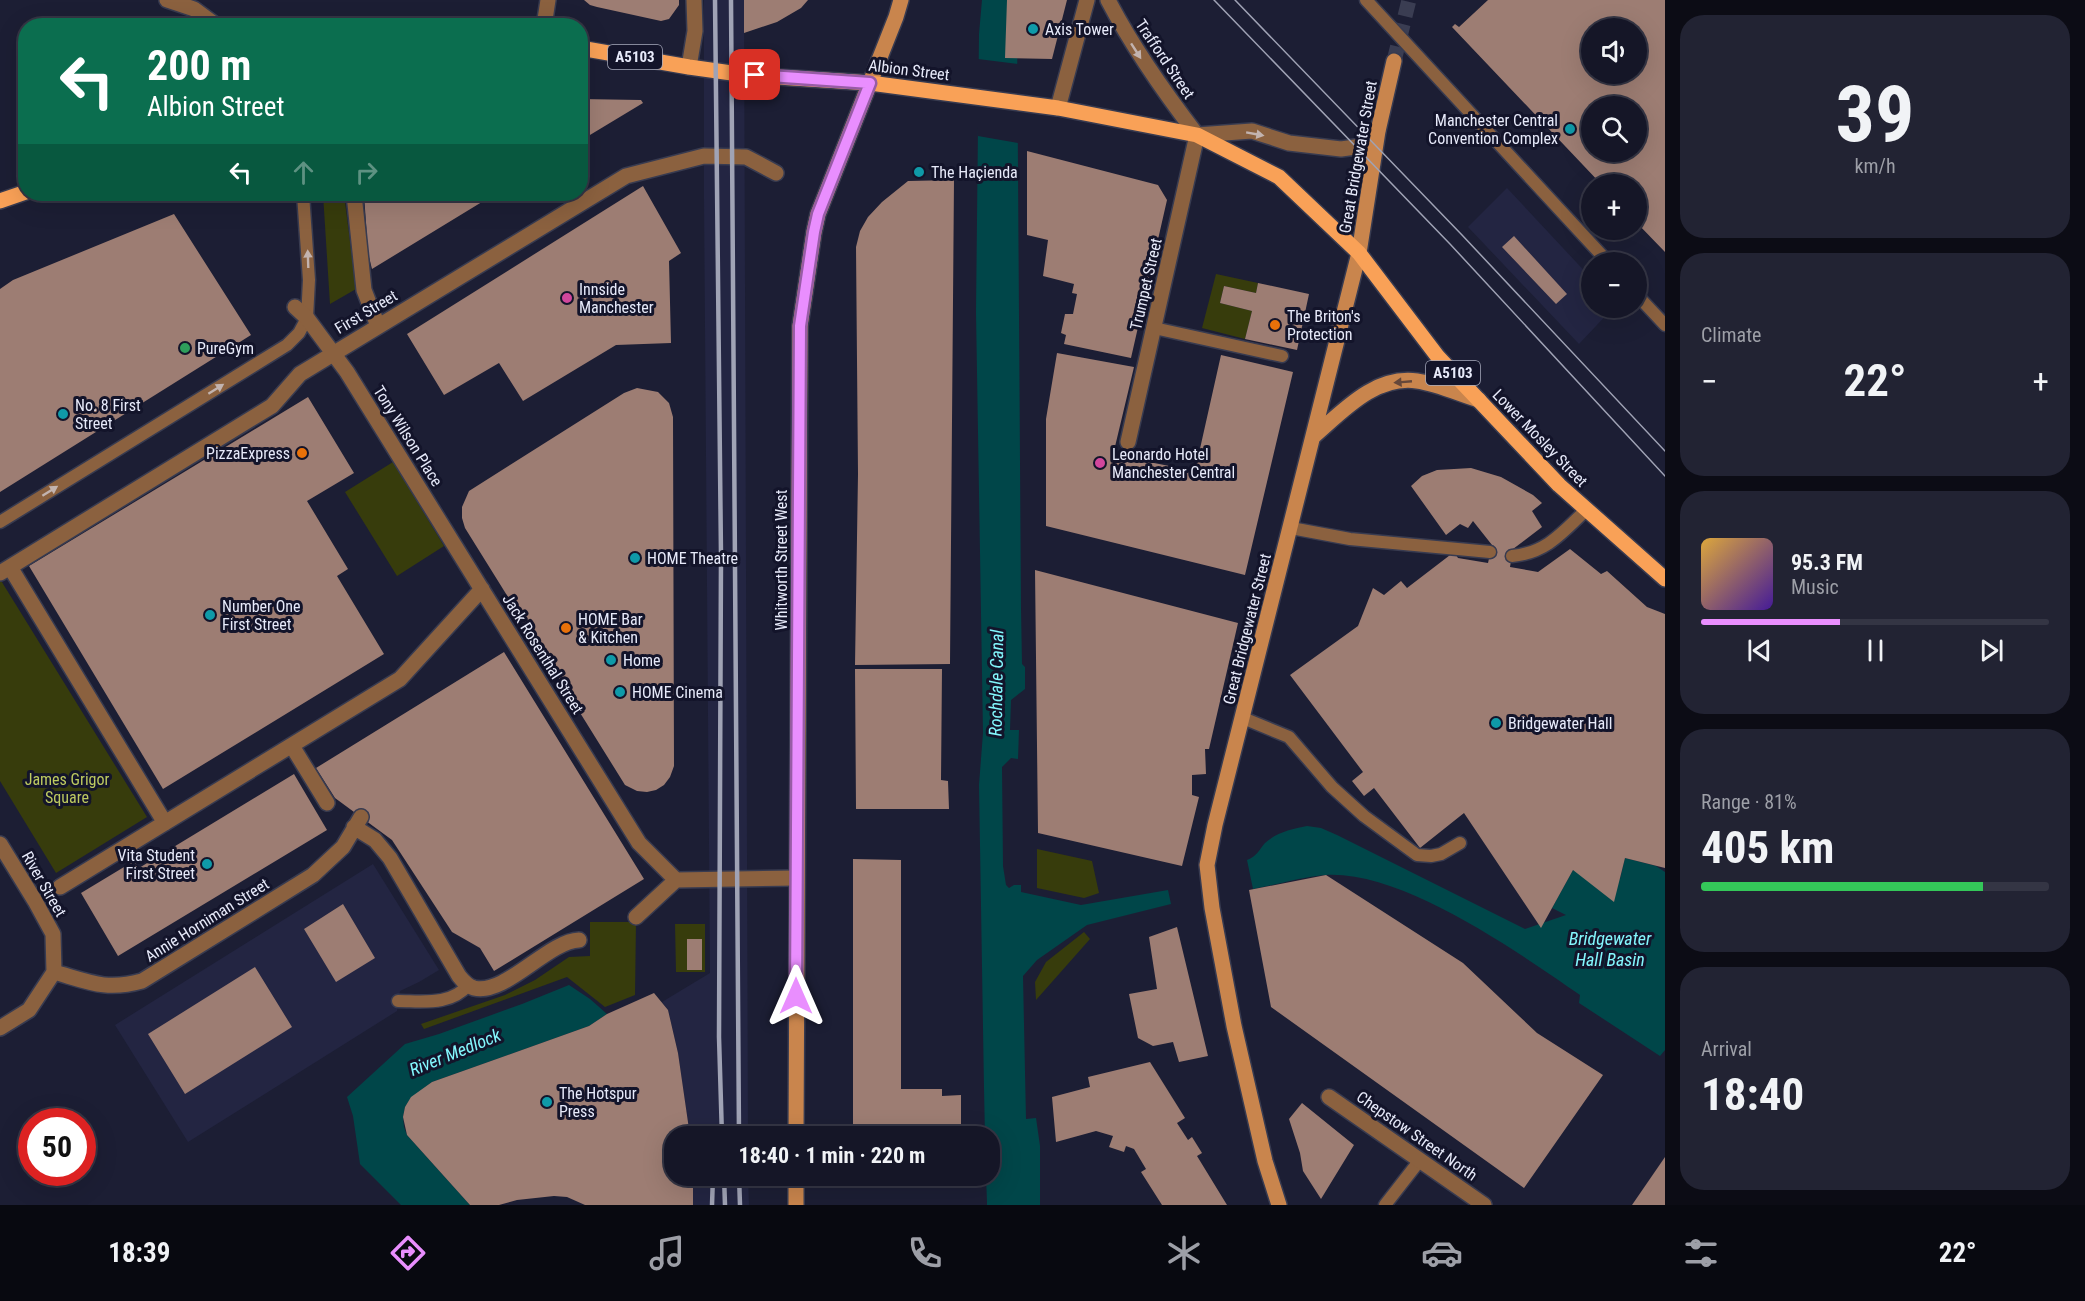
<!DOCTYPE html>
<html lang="en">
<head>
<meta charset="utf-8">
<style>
	:root { --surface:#151627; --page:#222333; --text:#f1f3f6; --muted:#9d9fa7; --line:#343544; --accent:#e98efe }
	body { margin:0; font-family:"Roboto Condensed",sans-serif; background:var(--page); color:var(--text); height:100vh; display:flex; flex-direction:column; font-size:22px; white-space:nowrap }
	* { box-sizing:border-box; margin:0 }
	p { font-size:20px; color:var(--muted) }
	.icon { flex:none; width:33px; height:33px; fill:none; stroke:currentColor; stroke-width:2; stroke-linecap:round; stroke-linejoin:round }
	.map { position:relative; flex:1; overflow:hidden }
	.panel { display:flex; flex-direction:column; gap:15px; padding:15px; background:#0c0c15; width:420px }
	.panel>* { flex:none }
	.hud { position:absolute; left:18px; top:18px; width:570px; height:183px; border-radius:24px; box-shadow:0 6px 24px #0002,0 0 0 2px var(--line); background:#0b6e4f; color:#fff; overflow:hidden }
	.controls { position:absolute; left:1581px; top:18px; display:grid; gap:12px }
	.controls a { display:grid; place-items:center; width:66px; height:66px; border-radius:50%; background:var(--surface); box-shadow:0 6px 24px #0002,0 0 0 2px var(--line); font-size:30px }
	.speed { position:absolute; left:18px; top:1108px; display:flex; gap:12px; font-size:30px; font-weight:700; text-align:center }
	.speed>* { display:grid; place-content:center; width:78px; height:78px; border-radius:50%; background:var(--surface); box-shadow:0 6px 24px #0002,0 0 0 2px var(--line); line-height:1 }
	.speed .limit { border:9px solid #d22; background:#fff; color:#111 }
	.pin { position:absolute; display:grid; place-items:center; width:51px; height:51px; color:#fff; margin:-26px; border-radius:12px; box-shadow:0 3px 9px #0006 }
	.me { position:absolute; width:66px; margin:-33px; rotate:0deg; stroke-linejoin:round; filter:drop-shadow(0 0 4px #0008) }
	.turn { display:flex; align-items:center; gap:21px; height:126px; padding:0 30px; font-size:27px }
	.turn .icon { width:78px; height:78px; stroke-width:2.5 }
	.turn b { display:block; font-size:42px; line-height:51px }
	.lanes { display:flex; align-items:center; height:57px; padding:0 30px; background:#0003; justify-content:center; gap:30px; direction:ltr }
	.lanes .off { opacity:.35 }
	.big { font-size:45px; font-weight:700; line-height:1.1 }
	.panel .card { flex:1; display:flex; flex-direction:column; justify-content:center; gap:9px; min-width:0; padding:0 21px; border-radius:24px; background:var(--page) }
	.panel .dial { align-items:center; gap:0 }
	.dial b { font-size:78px; line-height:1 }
	.song { display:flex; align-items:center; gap:18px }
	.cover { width:72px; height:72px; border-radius:9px; background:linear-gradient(135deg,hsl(40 70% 55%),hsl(260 70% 35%)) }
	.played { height:6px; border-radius:3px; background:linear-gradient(90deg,var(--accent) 40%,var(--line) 40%) }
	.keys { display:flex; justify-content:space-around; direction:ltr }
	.heat { display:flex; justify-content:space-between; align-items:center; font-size:33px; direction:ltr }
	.charge { height:9px; border-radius:4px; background:linear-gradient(90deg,#34c759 81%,var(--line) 0) }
	.trip { position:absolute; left:664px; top:1126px; width:336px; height:60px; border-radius:24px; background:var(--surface); box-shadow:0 6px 24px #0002,0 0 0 2px var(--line); font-weight:700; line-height:60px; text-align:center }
	.tab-bar { display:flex; height:96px; justify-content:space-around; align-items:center; background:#080910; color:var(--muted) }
	.tab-bar .icon { width:42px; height:42px }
	.tab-bar .selected { color:var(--accent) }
	.tab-bar b { font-size:27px; color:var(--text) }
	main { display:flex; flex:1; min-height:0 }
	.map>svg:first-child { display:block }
	.built { fill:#232542 }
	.green { fill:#373c0c }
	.water { fill:#004649 }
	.pier { fill:#1c1e34 }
	.building { fill:#9d7d73; fill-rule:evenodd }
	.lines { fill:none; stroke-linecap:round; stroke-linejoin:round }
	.secondary-tunnel { stroke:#3a3d52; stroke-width:15; stroke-dasharray:15 8; stroke-linecap:butt }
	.lane-casing { stroke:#383b50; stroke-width:15 }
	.street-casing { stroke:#383b50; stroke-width:18 }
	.secondary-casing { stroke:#383b50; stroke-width:18 }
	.primary-casing { stroke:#383b50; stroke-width:18 }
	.lane { stroke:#8b613f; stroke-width:12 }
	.street { stroke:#8b613f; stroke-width:15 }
	.secondary { stroke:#c9854d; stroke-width:15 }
	.primary { stroke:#f9a157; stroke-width:15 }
	.tram { stroke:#a0a3b5; stroke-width:1.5 }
	.rail { stroke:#a0a3b5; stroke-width:4.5 }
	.oneway { fill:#c2b3af }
	.oneway2 { fill:#65473a }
	.route-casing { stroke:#975ca5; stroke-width:15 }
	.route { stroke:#e98efe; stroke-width:10 }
	.culture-dot { fill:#0f9aa8; stroke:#13142a; stroke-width:2 }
	.hotel-dot { fill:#d1479c; stroke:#13142a; stroke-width:2 }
	.food-dot { fill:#e8710a; stroke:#13142a; stroke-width:2 }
	.leisure-dot { fill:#2e9e5b; stroke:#13142a; stroke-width:2 }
	.labels { text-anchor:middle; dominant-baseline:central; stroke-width:6; stroke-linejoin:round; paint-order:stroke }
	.shield { fill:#13142a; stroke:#a7aabc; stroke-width:1.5 }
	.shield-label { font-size:15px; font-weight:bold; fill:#e7eafa }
	.poi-label { font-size:16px; fill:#e7eafa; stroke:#13142a; text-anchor:start }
	.street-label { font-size:16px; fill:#e7eafa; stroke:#13142a }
	.park-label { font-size:16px; fill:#beca60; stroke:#13142a }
	.water-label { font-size:18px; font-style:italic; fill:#83f7fd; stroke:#13142a }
</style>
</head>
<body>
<main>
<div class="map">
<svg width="1665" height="1205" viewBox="0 0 1665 1205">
	<rect width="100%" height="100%" fill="#1c1e34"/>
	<path class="built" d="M704 0H744L748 1137H690L678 1053 668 1010 662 1002 710 973 704 198Z
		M1507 188 1591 278 1592 308H1613L1579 344 1468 227Z
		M373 864 439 970 419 982 400 991 397 1011 188 1142 115 1025Z
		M693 1176H748L749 1205H693Z"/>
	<path class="green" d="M323 194H344L356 289 330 304Z
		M1216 274 1258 283 1256 293 1224 286 1220 303 1252 311 1245 339 1202 328Z
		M393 462 444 546 397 576 345 492Z
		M0 579 147 817 56 873 0 781Z
		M1037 849 1092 861 1099 893 1084 898 1037 888Z
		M590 922H636L635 995 605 1007 567 977 424 1029 421 1024 505 995 535 980 569 957 590 956Z
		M675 924H705V972H676Z
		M1084 932 1090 939 1036 1000 1035 982 1046 962Z"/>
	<path class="water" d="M982 0H1016L1017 23 1021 608 1022 664 1025 667V689L1011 700 1010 730H1019L1018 759 1011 758 1002 767 1003 866 1006 885 1009 888 1014 885H1021V892L1081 905 1168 890 1171 904 1087 925 1037 960 1023 976 1026 1119 1036 1118 1040 1146V1205H987V1202L986 1176H990V1137H985L984 1088 979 785 983 733 976 312 979 34Z
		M1307 826 1321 828 1337 835 1525 929 1566 915 1552 908 1573 870 1620 879 1625 858 1656 866 1665 872V1050L1660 1056 1579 1003 1580 995C1517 952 1403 870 1325 875 1301 877 1276 885 1253 889L1247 860C1257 856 1259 850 1265 843 1277 832 1292 829 1307 826Z
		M569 985 590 999 607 1014 589 1026 432 1082 411 1098 405 1107 403 1117 404 1127 407 1135 470 1205H401L360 1164 353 1116 347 1097 405 1044 439 1034 522 1004Z"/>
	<path class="pier" d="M978 59 1018 64V143L978 136Z"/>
	<path class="building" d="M584 0H679V5L669 19 661 21 597 7 590 5Z
		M744 0H808L801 8 777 22 744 33Z
		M1007 0H1067L1052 59 1005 58Z
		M1488 0H1665V252L1636 222V184H1601L1452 27 1455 24 1459 27ZM1592 28H1636V74H1592ZM1592 106H1636V152H1592Z
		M580 99 641 100 643 103 580 141Z
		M1027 151 1158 185 1167 200 1131 358 1064 344 1066 335 1061 333 1065 314H1073L1077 294 1072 293 1074 284 1043 276 1048 240 1027 235Z
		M954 180 950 664 855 665 858 474 856 247 860 231 868 217 882 202 908 181Z
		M643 186 681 253 669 261 671 343 616 345 523 401 499 363 444 395 407 334Z
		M364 194H495L372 269 368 253Z
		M174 214 251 335 0 492V289L13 280Z
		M1514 236 1567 294 1556 304 1502 247Z
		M1258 283 1309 294 1297 350 1245 339 1252 311 1220 303 1224 286 1256 293Z
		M1057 353 1134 367 1113 455 1195 471 1221 355 1293 372 1245 575 1046 526V419Z
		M637 388 658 392 669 403 673 417 674 766 670 777 664 785 656 790 647 792 637 791 625 785 465 528 462 518V507L469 491 624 393Z
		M308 397 354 473 307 501 348 569 337 576 384 654 163 789 29 566Z
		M1471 468 1501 477 1533 495 1542 503 1532 511 1542 527 1513 549 1510 567 1538 572 1570 549 1601 574 1607 571 1647 607 1665 614V868L1625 858 1614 902 1573 870 1541 928 1464 813 1420 848 1374 788 1364 796 1352 781 1363 772 1290 675 1358 626 1373 588 1384 595 1401 581 1407 588 1454 552 1458 558 1488 563 1492 545 1473 521 1468 528 1460 524 1446 535 1411 486 1422 476 1437 470Z
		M1035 570 1238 623 1209 749H1205L1206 774 1192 775V795L1199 797 1182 866 1038 833Z
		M504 652 644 879 494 971 480 948 452 932 392 840 335 798 316 768Z
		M855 669H942L941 780 948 781 949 809H856Z
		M294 774 327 830 118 956 81 893 134 861 139 868Z
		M853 859 901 860V1089H942V1096L961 1095V1126H943V1135L853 1133Z
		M1326 875 1463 963 1537 1033 1603 1075 1524 1188 1271 1007 1249 890Z
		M343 904 375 958 336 982 304 929Z
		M1177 927 1208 1056 1179 1062 1173 1042 1153 1046 1138 1038 1129 994 1157 989 1149 937Z
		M687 939H702V970H687Z
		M255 967 292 1027 185 1094 148 1034Z
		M654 993 668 1010 678 1053 690 1136 675 1137V1176H693V1205H585L567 1197 554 1196 517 1200 499 1205H470L407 1135 403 1117 405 1107 411 1097 432 1082 589 1026 607 1014Z
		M1150 1062 1185 1118 1177 1123 1188 1140 1192 1137 1202 1153 1197 1156 1227 1205H1162L1141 1172 1146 1169 1134 1149 1126 1146 1124 1152 1109 1147 1113 1136 1096 1131 1056 1142 1052 1097 1090 1087 1088 1077Z
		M1302 1103 1354 1145 1321 1199 1303 1171 1300 1153 1289 1119Z
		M1665 1157V1205H1632Z"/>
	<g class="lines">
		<path class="secondary-tunnel" d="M1394 61 1409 0"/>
		<g class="lane-casing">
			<path id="lane" d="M1366 0 1608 262
				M1636 294 1665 325
				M1154 328 1282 356
				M0 522 287 345 299 333 307 318 309 280 303 194
				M1291 528 1350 539 1490 552
				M1512 556C1546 553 1562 533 1586 510
				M1243 718 1289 737 1332 787 1364 816 1417 855 1431 856 1441 854 1460 843
				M398 1001C422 1001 451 1006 468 985
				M1385 1205 1420 1160"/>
		</g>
		<g class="street-casing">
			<path id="street" d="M167 0 194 9 217 26
				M1108 0C1133 48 1164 92 1197 135
				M544 26 548 0
				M689 67 695 31 694 0
				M1058 108 1087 0
				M1197 135 1252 131 1289 143 1341 149 1363 146 1378 131
				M354 194 364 290 378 326
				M295 307 307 318 347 372 639 843 676 880 796 878
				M1128 442 1197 135
				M10 567 165 823
				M0 573 272 406 300 374 626 176 704 156 746 157 776 173
				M292 746 327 803
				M354 827 375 840 390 858 459 976C463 981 467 986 474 988 505 996 548 941 579 940
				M0 844 35 901 53 934 54 972 29 1010 0 1028
				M60 887 400 679 482 589
				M636 917 676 880
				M54 972C89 982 106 991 142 981L313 875 343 847 361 817
				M1329 1097 1484 1205"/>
		</g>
		<g class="secondary-casing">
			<path id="secondary" d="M1314 436C1343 411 1375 375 1417 381 1438 384 1459 394 1479 400
				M796 1137 800 326 814 232 818 214 896 17 901 0
				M796 1176V1205
				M1279 1205 1265 1161 1234 1026 1212 908 1207 865 1215 825 1359 253 1378 131 1394 61"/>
		</g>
		<g class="primary-casing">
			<path id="primary" d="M580 48 689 67 746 75 870 83 1058 108 1197 135 1279 177 1359 253 1438 357 1559 485 1665 579
				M0 201 26 192"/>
		</g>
		<use href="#lane" class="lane"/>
		<use href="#street" class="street"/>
		<use href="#secondary" class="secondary"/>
		<use href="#primary" class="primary"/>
		<path class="tram" d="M1214 0 1450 244 1665 476
			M1235 0 1462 235 1665 451"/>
		<path class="rail" d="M715 0 721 556 719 1037 722 1137
			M731 0 739 1137
			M724 1176 725 1205
			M739 1176 740 1205
			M712 1205 713 1176"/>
	</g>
	<defs><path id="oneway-solid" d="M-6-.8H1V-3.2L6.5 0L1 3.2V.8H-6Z" transform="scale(1.5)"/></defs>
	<g class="oneway">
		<use href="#oneway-solid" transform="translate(1136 51) rotate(57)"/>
		<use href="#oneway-solid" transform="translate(1255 134) rotate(10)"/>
		<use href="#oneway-solid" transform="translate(308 259) rotate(-92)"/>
		<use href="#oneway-solid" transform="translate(216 389) rotate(-32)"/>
		<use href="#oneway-solid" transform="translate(50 491) rotate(-32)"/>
	</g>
	<use class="oneway2" href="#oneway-solid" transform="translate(1403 382) rotate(175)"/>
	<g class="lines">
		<g class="route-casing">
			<path id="route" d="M755 75 870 83 818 214 814 232 800 326 796 996"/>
		</g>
		<use href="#route" class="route"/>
	</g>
	<g class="culture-dot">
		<circle cx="1033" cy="29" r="6"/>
		<circle cx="1570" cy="129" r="6"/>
		<circle cx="919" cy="172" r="6"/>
		<circle cx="63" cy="414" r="6"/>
		<circle cx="635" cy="558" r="6"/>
		<circle cx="210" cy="615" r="6"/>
		<circle cx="611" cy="660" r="6"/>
		<circle cx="620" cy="692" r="6"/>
		<circle cx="1496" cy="723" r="6"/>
		<circle cx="207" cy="864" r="6"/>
		<circle cx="547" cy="1102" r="6"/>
	</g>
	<g class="hotel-dot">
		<circle cx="567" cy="298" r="6"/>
		<circle cx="1100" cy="463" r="6"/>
	</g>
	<g class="food-dot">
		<circle cx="1275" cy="325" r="6"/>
		<circle cx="302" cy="453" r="6"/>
		<circle cx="566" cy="628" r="6"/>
	</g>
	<circle class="leisure-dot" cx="185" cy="348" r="6"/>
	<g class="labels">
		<g class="shield">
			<rect x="608" y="45" width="54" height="24" rx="4.5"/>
			<rect x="1426" y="361" width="54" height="24" rx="4.5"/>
		</g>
		<g class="shield-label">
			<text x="635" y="57">A5103</text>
			<text x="1453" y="373">A5103</text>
		</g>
		<g class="poi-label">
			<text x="1045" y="29">Axis Tower</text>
			<text x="1558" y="120" text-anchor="end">Manchester Central<tspan x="1558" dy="18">Convention Complex</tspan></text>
			<text x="931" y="172">The Haçienda</text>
			<text x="579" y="289">Innside<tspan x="579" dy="18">Manchester</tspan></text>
			<text x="1287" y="316">The Briton's<tspan x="1287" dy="18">Protection</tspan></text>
			<text x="197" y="348">PureGym</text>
			<text x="75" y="405">No. 8 First<tspan x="75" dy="18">Street</tspan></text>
			<text x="290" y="453" text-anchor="end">PizzaExpress</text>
			<text x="1112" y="454">Leonardo Hotel<tspan x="1112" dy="18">Manchester Central</tspan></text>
			<text x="647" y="558">HOME Theatre</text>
			<text x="222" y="606">Number One<tspan x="222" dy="18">First Street</tspan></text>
			<text x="578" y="619">HOME Bar<tspan x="578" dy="18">&amp; Kitchen</tspan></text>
			<text x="623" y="660">Home</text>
			<text x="632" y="692">HOME Cinema</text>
			<text x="1508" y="723">Bridgewater Hall</text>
			<text x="195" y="855" text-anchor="end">Vita Student<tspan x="195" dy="18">First Street</tspan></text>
			<text x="559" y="1093">The Hotspur<tspan x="559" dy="18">Press</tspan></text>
		</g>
		<g class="street-label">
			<text transform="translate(1165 59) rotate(56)">Trafford Street</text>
			<text transform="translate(909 70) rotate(7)">Albion Street</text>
			<text transform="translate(1358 157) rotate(-80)">Great Bridgewater Street</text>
			<text transform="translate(1146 284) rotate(-77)">Trumpet Street</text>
			<text transform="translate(366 312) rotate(-31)">First Street</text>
			<text transform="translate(408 436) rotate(58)">Tony Wilson Place</text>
			<text transform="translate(1540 438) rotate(46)">Lower Mosley Street</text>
			<text transform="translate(781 560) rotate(-90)">Whitworth Street West</text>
			<text transform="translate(1247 629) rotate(-76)">Great Bridgewater Street</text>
			<text transform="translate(543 654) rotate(58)">Jack Rosenthal Street</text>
			<text transform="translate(44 884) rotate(60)">River Street</text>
			<text transform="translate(207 920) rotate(-32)">Annie Horniman Street</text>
			<text transform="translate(1417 1136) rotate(35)">Chepstow Street North</text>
		</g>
		<g class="park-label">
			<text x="67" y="779">James Grigor<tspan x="67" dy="18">Square</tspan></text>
		</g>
		<g class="water-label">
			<text transform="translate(996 683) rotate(-89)">Rochdale Canal</text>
			<text x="1610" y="938">Bridgewater<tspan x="1610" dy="21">Hall Basin</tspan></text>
			<text transform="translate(455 1052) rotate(-22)">River Medlock</text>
		</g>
	</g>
</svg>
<div class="controls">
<a><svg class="icon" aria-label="sound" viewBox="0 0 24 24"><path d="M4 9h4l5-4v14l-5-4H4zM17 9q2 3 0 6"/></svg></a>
<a><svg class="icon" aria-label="search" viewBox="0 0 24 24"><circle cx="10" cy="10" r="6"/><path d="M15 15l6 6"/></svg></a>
<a>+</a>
<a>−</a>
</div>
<div class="speed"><div class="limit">50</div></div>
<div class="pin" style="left:755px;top:75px;background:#d93025"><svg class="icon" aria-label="arrive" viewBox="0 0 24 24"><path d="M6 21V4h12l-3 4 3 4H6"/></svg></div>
<svg class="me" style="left:796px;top:996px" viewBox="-20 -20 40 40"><path d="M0-17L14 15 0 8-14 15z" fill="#e98efe" stroke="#fff" stroke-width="4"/></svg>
<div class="trip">18:40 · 1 min · 220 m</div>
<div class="hud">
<div class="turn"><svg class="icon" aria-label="left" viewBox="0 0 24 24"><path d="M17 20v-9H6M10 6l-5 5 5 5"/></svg><div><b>200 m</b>Albion Street</div></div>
<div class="lanes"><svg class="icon" aria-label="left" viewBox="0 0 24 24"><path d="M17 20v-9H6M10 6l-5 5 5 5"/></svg><svg class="icon off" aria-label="ahead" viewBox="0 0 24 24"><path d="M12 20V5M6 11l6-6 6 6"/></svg><svg class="icon off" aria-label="right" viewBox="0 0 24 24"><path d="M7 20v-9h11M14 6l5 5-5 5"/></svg></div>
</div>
</div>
<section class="panel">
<div class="card dial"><b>39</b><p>km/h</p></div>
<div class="card"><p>Climate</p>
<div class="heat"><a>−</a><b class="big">22°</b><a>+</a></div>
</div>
<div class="card">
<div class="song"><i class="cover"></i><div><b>95.3 FM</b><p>Music</p></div></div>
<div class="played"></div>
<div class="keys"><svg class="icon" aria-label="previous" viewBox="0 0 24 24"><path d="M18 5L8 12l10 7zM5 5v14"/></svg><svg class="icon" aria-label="pause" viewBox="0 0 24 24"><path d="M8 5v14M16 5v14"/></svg><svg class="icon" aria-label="next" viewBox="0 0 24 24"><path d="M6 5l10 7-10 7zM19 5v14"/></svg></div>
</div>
<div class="card"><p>Range · 81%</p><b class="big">405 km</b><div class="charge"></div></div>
<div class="card"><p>Arrival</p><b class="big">18:40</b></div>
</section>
</main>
<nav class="tab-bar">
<b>18:39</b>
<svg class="icon selected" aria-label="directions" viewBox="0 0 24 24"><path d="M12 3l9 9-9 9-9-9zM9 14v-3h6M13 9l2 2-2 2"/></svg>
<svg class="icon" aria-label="music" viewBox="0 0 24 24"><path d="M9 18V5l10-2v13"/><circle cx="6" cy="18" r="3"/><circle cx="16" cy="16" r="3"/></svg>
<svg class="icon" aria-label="phone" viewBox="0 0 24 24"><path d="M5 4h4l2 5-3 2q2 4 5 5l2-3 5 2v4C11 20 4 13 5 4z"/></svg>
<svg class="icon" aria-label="climate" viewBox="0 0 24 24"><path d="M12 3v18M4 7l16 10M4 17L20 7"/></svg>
<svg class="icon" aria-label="car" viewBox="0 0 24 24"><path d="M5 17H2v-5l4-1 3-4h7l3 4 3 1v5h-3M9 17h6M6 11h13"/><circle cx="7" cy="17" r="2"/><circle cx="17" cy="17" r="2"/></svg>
<svg class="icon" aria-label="filters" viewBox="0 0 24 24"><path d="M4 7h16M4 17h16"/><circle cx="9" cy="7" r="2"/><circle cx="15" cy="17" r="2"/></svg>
<b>22°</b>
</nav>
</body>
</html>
